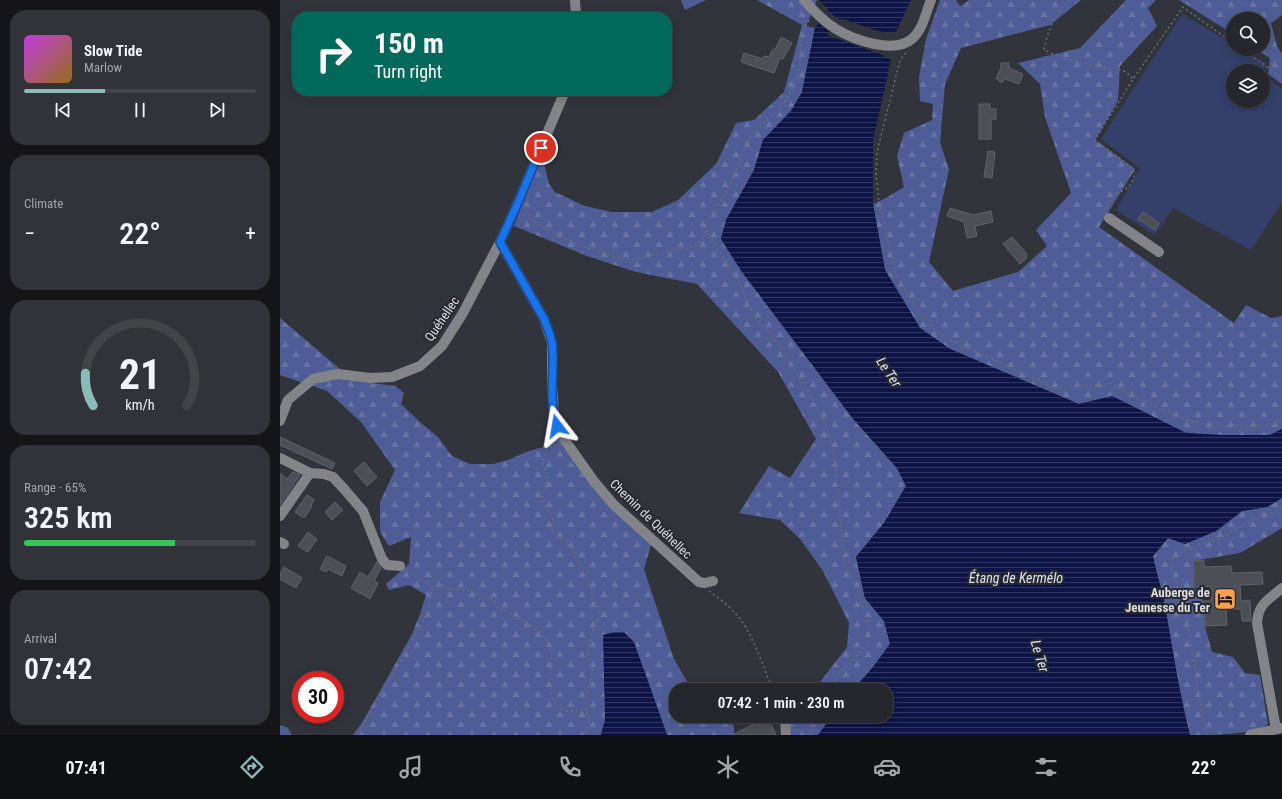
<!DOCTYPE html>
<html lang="en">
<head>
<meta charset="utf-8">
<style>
	:root { --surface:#26272c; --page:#323338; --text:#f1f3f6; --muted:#a4a5a9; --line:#424448; --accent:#8bbbb9 }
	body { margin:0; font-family:"Roboto Condensed",sans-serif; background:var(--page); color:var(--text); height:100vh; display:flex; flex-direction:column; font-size:15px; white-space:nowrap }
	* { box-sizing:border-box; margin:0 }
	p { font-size:13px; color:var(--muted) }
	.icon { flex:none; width:22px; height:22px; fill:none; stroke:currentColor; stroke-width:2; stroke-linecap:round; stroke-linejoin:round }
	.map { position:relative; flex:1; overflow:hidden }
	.panel { display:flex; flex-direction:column; gap:10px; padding:10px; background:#151518; width:280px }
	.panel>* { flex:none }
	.banner { position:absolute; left:12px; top:12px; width:380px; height:84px; border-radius:16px; box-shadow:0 2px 10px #0003,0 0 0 1px var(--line); background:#00695c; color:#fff; overflow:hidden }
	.tools { position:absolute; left:946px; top:12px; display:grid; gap:8px }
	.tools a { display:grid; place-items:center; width:44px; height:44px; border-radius:50%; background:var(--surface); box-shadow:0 2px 10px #0003,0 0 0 1px var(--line); font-size:20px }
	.speed { position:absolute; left:12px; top:671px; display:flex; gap:8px; font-size:20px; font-weight:700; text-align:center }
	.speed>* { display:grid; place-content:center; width:52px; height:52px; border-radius:50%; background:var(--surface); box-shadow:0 2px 10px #0003,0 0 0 1px var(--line); line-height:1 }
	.speed .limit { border:6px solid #d22; background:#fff; color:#111 }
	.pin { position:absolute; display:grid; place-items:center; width:34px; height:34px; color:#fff; margin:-17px; border:2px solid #fff; border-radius:50%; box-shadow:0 1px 4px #0007 }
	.me { position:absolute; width:44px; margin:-22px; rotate:346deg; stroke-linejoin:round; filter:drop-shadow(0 0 3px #0008) }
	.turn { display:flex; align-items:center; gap:14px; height:84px; padding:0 16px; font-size:18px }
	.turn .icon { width:52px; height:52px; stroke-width:2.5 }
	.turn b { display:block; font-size:28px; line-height:34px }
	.big { font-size:30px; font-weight:600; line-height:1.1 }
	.panel .widget { flex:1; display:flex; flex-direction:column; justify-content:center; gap:6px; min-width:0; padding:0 14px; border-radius:16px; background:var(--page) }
	.panel .dial { align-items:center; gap:0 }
	.dial svg { height:104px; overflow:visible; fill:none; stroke:var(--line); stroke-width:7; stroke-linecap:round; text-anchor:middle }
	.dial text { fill:var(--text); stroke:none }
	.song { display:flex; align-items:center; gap:12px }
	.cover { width:48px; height:48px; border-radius:6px; background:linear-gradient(135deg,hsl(290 70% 55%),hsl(40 70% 35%)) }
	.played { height:4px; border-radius:2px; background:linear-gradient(90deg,var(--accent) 35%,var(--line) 35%) }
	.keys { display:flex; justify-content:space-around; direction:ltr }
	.heat { display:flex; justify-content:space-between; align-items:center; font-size:22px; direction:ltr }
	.charge { height:6px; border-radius:3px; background:linear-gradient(90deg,#34c759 65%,var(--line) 0) }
	.trip { position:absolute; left:389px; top:683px; width:224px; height:40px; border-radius:16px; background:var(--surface); box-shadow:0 2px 10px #0003,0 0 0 1px var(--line); font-weight:600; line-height:40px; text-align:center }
	.tab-bar { display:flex; height:64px; justify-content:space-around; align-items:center; background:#0f1012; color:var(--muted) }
	.tab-bar .icon { width:28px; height:28px }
	.tab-bar .on { color:var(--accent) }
	.tab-bar b { font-size:18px; color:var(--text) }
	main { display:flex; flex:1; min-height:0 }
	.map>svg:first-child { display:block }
	.green { fill:#34406a }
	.forest { fill:url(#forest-firs) }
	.water { fill:url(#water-rules) }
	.pier { fill:#32343b }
	.building { fill:#4d4f56; stroke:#61636b }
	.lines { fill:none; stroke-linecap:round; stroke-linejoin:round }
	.path { stroke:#6c6e74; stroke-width:1.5; stroke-dasharray:2 3; stroke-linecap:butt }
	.minor { stroke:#838487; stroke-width:10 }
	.route-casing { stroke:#114b97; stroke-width:10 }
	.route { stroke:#1a73e8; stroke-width:7 }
	.labels { text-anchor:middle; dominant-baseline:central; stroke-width:4; stroke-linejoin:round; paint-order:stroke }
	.street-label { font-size:13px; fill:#dbdde1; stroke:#282a30 }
	.poi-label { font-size:13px; font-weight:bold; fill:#dbdde1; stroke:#282a30; text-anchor:end }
	.water-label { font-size:14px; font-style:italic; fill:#dde3f5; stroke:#282a30 }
</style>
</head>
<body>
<main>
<section class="panel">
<div class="widget">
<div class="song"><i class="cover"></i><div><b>Slow Tide</b><p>Marlow</p></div></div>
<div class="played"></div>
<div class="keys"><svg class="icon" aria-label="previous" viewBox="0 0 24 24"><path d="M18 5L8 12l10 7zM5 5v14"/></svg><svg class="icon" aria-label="pause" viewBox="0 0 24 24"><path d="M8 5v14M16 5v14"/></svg><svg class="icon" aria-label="next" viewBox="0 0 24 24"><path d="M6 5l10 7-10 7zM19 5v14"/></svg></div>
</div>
<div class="widget"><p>Climate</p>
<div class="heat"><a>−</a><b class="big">22°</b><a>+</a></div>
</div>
<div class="widget dial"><svg viewBox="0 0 100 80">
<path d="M14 69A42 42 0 1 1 86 69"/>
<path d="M14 69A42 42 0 0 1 8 44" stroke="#8bbbb9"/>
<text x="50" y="56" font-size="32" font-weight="700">21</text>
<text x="50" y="72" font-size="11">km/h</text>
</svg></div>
<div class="widget"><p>Range · 65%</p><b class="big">325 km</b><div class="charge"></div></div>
<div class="widget"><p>Arrival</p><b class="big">07:42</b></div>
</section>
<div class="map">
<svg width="1002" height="735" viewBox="0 0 1002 735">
	<defs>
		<pattern id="forest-firs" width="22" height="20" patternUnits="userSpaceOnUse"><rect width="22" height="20" fill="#4e5d95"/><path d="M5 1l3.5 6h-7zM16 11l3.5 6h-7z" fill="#6774a4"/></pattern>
		<pattern id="water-rules" width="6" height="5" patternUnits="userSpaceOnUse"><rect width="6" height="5" fill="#0e1546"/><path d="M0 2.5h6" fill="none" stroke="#303760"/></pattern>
	</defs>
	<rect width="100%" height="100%" fill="#32343b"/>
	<path class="green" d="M902 14 953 44V49H961L986 63 983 72 953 71V101H983V75L1002 89V202L971 250 893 208 875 235 836 210 860 168 821 139Z"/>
	<path class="forest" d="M401 0H426L405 10Z
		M477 0H537L526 26 535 28 522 92 511 111 483 140 474 170 446 220 441 239 462 272 574 420 617 468 626 486 604 523 576 557 585 598 604 621 610 644 593 667 573 690H534L567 647 569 623 543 571 520 539 500 520 459 513 489 466 510 478 536 439 498 372 417 284 356 272 307 256 234 226 262 155 269 184 275 192 305 206 332 212H372L398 200 436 164 456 123 474 120 504 92 522 25Z
		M660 0H676L680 6 689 0H801L770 25 681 48 665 84 660 143 669 169 649 262 673 291 738 272 767 246 756 230 791 193 765 117 760 84 738 63 800 48 846 0H876L868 8 877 26 840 66 838 100 815 140 855 169 819 227 954 323 966 305 991 318 1002 316V429L990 435H942L906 433 832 396 799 404 670 349 640 328 605 270 593 204 606 198 624 187 617 156 624 133 652 120 653 104 640 101 639 77 646 39Z
		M899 0H1002V15L991 23 997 46 1002 54V84L988 74 990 58 976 49H983V19H953V34Z
		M0 318 74 381 115 386 124 393 121 404 141 423 158 437 172 456 190 464H213L228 460 246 452 270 445 268 434 278 429 313 480 373 538 364 569 394 659 406 680 414 690H396V716H444L454 726V735H387L364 670 325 720 321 735H73L83 721 132 634 140 614 146 595 129 585 109 590 106 584 129 564 131 537 109 546 100 532V502L115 470 81 422 47 391 0 375Z
		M1002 498V528L960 553 913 561 914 587 923 601 925 626 932 652 953 657 965 673 980 675 988 724C974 735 930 735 910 735 895 676 888 615 873 556L888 538 905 544 936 531 962 511 987 507Z
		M514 716H552L538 735H507L508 722Z
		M0 725 8 728 12 735H0Z"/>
	<path class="water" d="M539 0H631L616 32C597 35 579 22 560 19L547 35 600 54 611 60 593 141V204L605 270 640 328 670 349 799 404 832 396 906 433 942 435H990L1002 429V498L987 507 962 511 936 531 905 544 888 538 873 556C875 570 880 582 883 595 892 642 898 689 910 735H538L552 716H606V690H573L593 667 610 644 604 621 585 598 576 557 604 523 626 486 617 468 574 420 462 272 441 239 446 220 474 170 483 140 511 111 522 92 535 28 548 10Z
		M334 632H344L354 642 387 735H321L325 720 323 635Z"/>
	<path class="pier" d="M546 10 561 21 551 33 537 22Z"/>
	<path class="building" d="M501 37 512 43 503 59 500 58 494 73 461 62 464 53 483 59 484 56 489 57 493 49 495 50Z
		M721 63H729V68L743 74 739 84 725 79 721 83 716 78 721 68Z
		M699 104H710V109H716V119H711V139H699Z
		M708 151 715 152 712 178 704 177Z
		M670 208 693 215 711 211 713 222 695 226 697 236 687 238 684 222 667 216Z
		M863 212 879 223 875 230 858 219Z
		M732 237 747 254 745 256 747 258 740 264 723 244Z
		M0 437 55 463 52 469 0 445Z
		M84 462 97 477 87 486 74 471Z
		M13 472 20 475 0 505V473L7 479Z
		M27 495 34 500 31 505 32 506 25 517H22L15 512Z
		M55 502 63 510 52 520 45 512Z
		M28 532 37 539 28 552 18 546Z
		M47 556 66 566 62 576 48 569 46 572 40 569Z
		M924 560V567L951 566 952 573 982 572 983 584 960 585 961 601 970 600 971 621H962L961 609H946L947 625 925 626 923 601H931V586L914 587 913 561Z
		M97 562 101 568 94 581 98 583 90 599 71 588 80 572 88 577Z
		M4 567 22 578 16 588 0 579V574Z
		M484 719 486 724 490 722 496 735H452Z"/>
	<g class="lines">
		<path class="path" d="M790 0C773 17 769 27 764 50L783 58 825 68H835L846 72 853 79
			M529 20C526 25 523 31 522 37 520 53 522 66 515 82 510 94 503 107 493 115 485 122 477 127 471 136 461 152 458 168 450 184 446 191 442 199 438 205 433 214 427 219 426 229L459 283 469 306 476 319 493 336 503 351 538 408 545 424 553 450 560 511 563 556 565 564 577 589 587 621 590 629V638L587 645 558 676 549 690
			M962 49 1002 78
			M626 53 620 60 597 152 596 175 599 200 615 272 633 303 655 330 666 338 775 388 831 384 875 407 913 422 952 426H989L1002 419
			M245 210 254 221 263 227 296 244 339 258 354 259 398 249H407L415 246 427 234
			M825 210C827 206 830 199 834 196 847 187 850 190 855 173L850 166 815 140 853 79 903 7 953 43
			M276 444 267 450 262 462 267 474 265 486 261 495 264 504 273 519V522C268 527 275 537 281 539 285 541 288 541 291 543L296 559 309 581 314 602 319 608 318 617 308 645V653L312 668 311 681 307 689 306 710 309 719 305 735
			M127 570 152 586 191 591 212 599 218 608 231 614 261 632 265 638 272 655 270 688 273 700 278 707 286 711 306 710
			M429 591C438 598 448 605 456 614 474 635 482 665 493 690
			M78 735 94 704 116 669 147 614 151 599 152 586
			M529 735 539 716
			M927 735 921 708 908 623 891 565 893 558 903 551 939 539 971 520 981 518 1002 508"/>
		<path class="minor" d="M295 0 296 17
			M524 0C534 11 543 21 556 29 574 40 615 55 633 38 643 29 646 12 651 0
			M829 218 879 252
			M220 242 264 319 272 343V384L274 416 284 439 313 480 333 504 419 582 425 583 433 581
			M0 421 8 400 33 379 58 374 90 378 112 377 140 366 162 346 183 313 220 242 237 205 285 91
			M0 458 30 473 44 474 53 477 65 490 83 511 102 559 107 565 120 566
			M0 516 30 473
			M0 542 4 544
			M996 729 977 623C978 604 988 600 1002 588
			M506 735 505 720 507 716
			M970 735 1002 728"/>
	</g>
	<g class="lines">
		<g class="route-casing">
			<path id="route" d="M261 148 237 205 220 242 264 319C267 326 270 334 272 342 276 371 267 396 277 426"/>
		</g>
		<use href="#route" class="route"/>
	</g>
	<defs>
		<g id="hotel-square" transform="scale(1.15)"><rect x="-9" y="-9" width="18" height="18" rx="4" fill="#f9a04c" stroke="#282a30"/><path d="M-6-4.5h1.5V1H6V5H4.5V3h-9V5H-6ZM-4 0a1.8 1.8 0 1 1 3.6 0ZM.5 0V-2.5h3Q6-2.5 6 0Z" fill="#111"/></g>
	</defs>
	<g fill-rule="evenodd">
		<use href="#hotel-square" x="945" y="599"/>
	</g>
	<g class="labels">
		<g class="street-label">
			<text transform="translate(162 319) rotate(-56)">Quéhellec</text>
			<text transform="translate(371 519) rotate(44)">Chemin de Quéhellec</text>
		</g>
		<g class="poi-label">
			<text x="930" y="592">Auberge de<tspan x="930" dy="15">Jeunesse du Ter</tspan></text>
		</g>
		<g class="water-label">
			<text transform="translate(609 372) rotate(56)">Le Ter</text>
			<text x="736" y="578">Étang de Kermélo</text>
			<text transform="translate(760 656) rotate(73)">Le Ter</text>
		</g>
	</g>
</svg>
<div class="tools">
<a><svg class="icon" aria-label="search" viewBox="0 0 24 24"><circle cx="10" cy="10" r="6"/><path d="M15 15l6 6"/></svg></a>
<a><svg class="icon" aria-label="layers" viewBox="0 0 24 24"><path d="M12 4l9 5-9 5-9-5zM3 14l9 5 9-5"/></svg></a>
</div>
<div class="speed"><div class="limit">30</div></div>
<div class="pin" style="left:261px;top:148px;background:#d93025"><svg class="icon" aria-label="arrive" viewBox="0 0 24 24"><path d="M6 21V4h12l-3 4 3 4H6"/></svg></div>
<svg class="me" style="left:277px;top:426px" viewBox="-20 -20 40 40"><path d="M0-17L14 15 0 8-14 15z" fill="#1a73e8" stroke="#fff" stroke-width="4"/></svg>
<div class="trip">07:42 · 1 min · 230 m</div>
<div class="banner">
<div class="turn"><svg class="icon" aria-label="right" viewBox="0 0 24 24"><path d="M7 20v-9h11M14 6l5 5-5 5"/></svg><div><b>150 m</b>Turn right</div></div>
</div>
</div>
</main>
<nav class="tab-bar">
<b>07:41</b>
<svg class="icon on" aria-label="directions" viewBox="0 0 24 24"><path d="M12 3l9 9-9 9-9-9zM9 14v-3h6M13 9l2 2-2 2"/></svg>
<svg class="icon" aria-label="music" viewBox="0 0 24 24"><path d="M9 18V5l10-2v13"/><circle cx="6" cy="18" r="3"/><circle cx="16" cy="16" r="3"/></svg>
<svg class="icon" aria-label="phone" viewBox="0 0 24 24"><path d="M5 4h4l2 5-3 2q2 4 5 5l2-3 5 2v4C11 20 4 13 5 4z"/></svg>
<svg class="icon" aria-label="climate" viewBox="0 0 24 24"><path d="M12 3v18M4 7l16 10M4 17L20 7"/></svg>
<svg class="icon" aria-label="car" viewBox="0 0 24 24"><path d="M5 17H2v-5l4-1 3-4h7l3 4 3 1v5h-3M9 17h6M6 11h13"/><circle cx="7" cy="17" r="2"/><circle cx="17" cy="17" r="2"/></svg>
<svg class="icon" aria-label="filters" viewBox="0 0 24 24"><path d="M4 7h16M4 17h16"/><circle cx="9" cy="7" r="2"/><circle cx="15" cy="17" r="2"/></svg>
<b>22°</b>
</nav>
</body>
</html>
